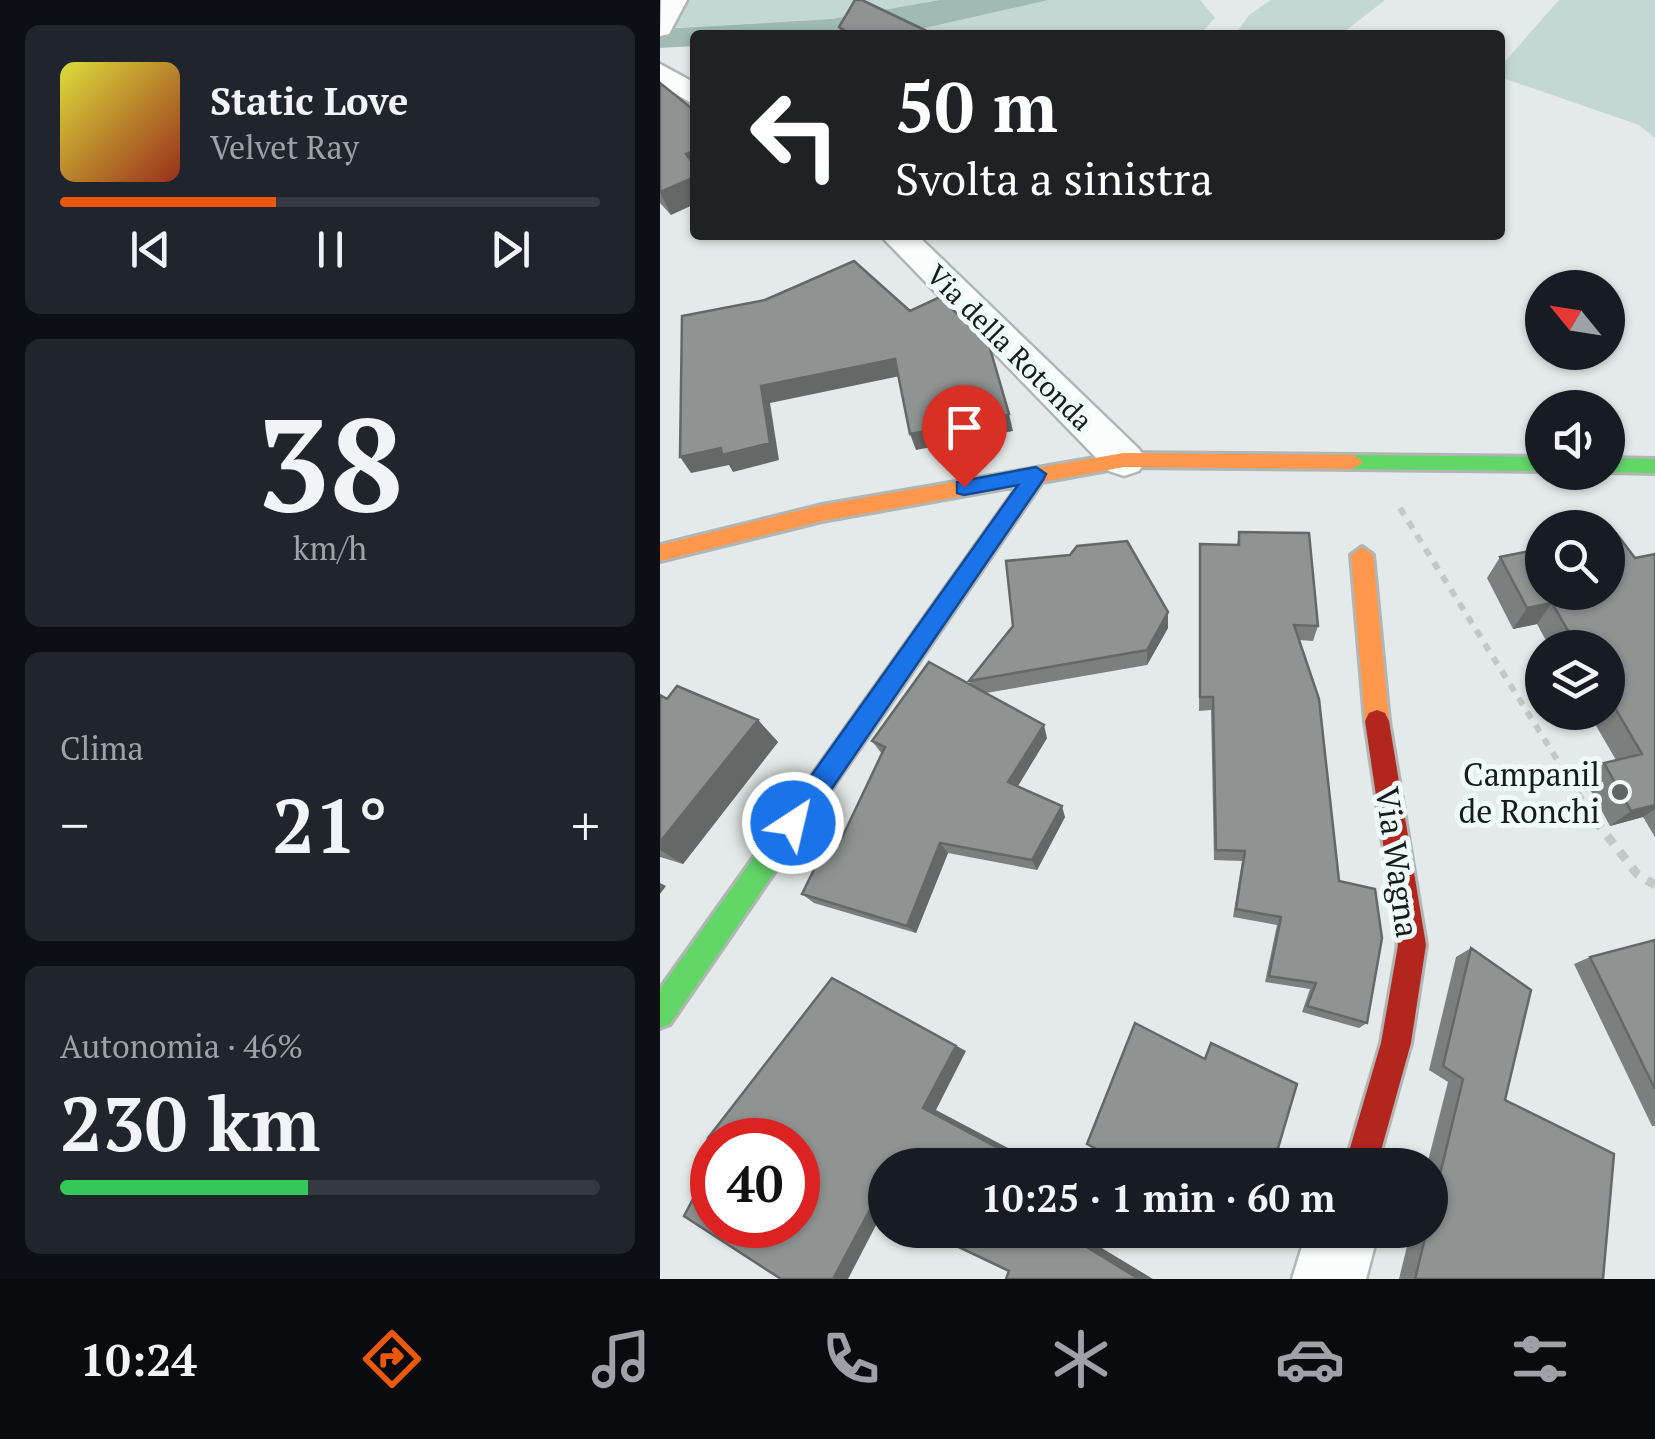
<!DOCTYPE html>
<html lang="it">
<head>
<meta charset="utf-8">
<style>
	:root { --surface:#171b24; --page:#20242c; --text:#f1f3f6; --muted:#9ea1a6; --line:#363941; --accent:#ea580c }
	body { margin:0; font-family:"PT Serif",serif; background:var(--page); color:var(--text); height:100vh; display:flex; flex-direction:column; font-size:38px; white-space:nowrap }
	* { box-sizing:border-box; margin:0 }
	p { font-size:32px; color:var(--muted) }
	.icon { flex:none; width:55px; height:55px; fill:none; stroke:currentColor; stroke-width:2; stroke-linecap:round; stroke-linejoin:round }
	.map { position:relative; flex:1; overflow:hidden }
	.sheet { display:flex; flex-direction:column; gap:25px; padding:25px; background:#0d0f14; width:660px }
	.sheet>* { flex:none }
	.guide { position:absolute; left:30px; top:30px; width:815px; height:210px; border-radius:10px; box-shadow:0 2px 8px #0004; background:#202124; color:#fff; overflow:hidden }
	.needle { width:65px; rotate:300deg }
	.fabs { position:absolute; left:865px; top:270px; display:grid; gap:20px }
	.fabs a { display:grid; place-items:center; width:100px; height:100px; border-radius:50%; background:var(--surface); box-shadow:0 2px 8px #0004; font-size:50px }
	.speed { position:absolute; left:30px; top:1118px; display:flex; gap:20px; font-size:50px; font-weight:700; text-align:center }
	.speed>* { display:grid; place-content:center; width:130px; height:130px; border-radius:50%; background:var(--surface); box-shadow:0 2px 8px #0004; line-height:1 }
	.speed .limit { border:15px solid #d22; background:#fff; color:#111 }
	.pin { position:absolute; display:grid; place-items:center; width:85px; height:85px; color:#fff; margin:-102px -42px; border-radius:50% 50% 50% 0; rotate:-45deg; box-shadow:0 0 10px #0007 }
	.pin .icon { rotate:45deg }
	.me { position:absolute; width:110px; margin:-55px; rotate:35deg; stroke-linejoin:round; filter:drop-shadow(0 0 8px #0008) }
	.turn { display:flex; align-items:center; gap:35px; height:210px; padding:0 40px; font-size:45px }
	.turn .icon { width:130px; height:130px; stroke-width:2.5 }
	.turn b { display:block; font-size:70px; line-height:85px }
	.big { font-size:75px; font-weight:700; line-height:1.1 }
	.sheet .card { flex:1; display:flex; flex-direction:column; justify-content:center; gap:15px; min-width:0; padding:0 35px; border-radius:15px; background:var(--page) }
	.sheet .dial { align-items:center; gap:0 }
	.dial b { font-size:130px; line-height:1 }
	.song { display:flex; align-items:center; gap:30px }
	.cover { width:120px; height:120px; border-radius:15px; background:linear-gradient(135deg,hsl(60 70% 55%),hsl(10 70% 35%)) }
	.played { height:10px; border-radius:5px; background:linear-gradient(90deg,var(--accent) 40%,var(--line) 40%) }
	.keys { display:flex; justify-content:space-around; direction:ltr }
	.heat { display:flex; justify-content:space-between; align-items:center; font-size:55px; direction:ltr }
	.charge { height:15px; border-radius:8px; background:linear-gradient(90deg,#34c759 46%,var(--line) 0) }
	.trip { position:absolute; left:208px; top:1148px; width:580px; height:100px; border-radius:50px; background:var(--surface); box-shadow:0 2px 8px #0004; font-weight:700; line-height:100px; text-align:center }
	.tabs { display:flex; height:160px; justify-content:space-around; align-items:center; background:#090b0e; color:var(--muted) }
	.tabs .icon { width:70px; height:70px }
	.tabs .current { color:var(--accent) }
	.tabs b { font-size:45px; color:var(--text) }
	main { display:flex; flex:1; min-height:0 }
	.map>svg:first-child { display:block }
	.green { fill:#c4d8d3 }
	.water { fill:#9fbbb4 }
	.lines { fill:none; stroke-linecap:round; stroke-linejoin:round }
	.street-casing { stroke:#b1b6b5; stroke-width:5 }
	.fast-casing { stroke:#b1b6b5; stroke-width:6 }
	.slow-casing { stroke:#b1b6b5; stroke-width:6 }
	.jam-casing { stroke:#b1b6b5; stroke-width:6 }
	.path-far1 { stroke:#c5c7c7; stroke-width:6; stroke-dasharray:8 8; stroke-linecap:butt }
	.path { stroke:#c5c7c7; stroke-width:9; stroke-dasharray:10 10; stroke-linecap:butt }
	.street { fill:#fbfcfc; fill-rule:evenodd }
	.fast { fill:#63d668; fill-rule:evenodd }
	.slow { fill:#ff974d; fill-rule:evenodd }
	.jam { fill:#b3261e; fill-rule:evenodd }
	.wall { fill:#7b7f7e }
	.shaded-wall { fill:#646867 }
	.building { fill:#8f9493; stroke:#646867; stroke-width:2.5; fill-rule:evenodd }
	.route { fill:#1a73e8; stroke:#114b97; stroke-width:2.5 }
	.poi-dot { fill:#5f6463; stroke:#effbf8; stroke-width:4 }
	.labels { text-anchor:middle; dominant-baseline:central; stroke-width:10; stroke-linejoin:round; paint-order:stroke }
	.far-street-label { font-size:28px; fill:#171c1b; stroke:#effbf8 }
	.poi-label { font-size:32px; fill:#171c1b; stroke:#effbf8; text-anchor:end }
	.street-label { font-size:32px; fill:#171c1b; stroke:#effbf8 }
</style>
</head>
<body>
<main>
<section class="sheet">
<div class="card">
<div class="song"><i class="cover"></i><div><b>Static Love</b><p>Velvet Ray</p></div></div>
<div class="played"></div>
<div class="keys"><svg class="icon" aria-label="previous" viewBox="0 0 24 24"><path d="M18 5L8 12l10 7zM5 5v14"/></svg><svg class="icon" aria-label="pause" viewBox="0 0 24 24"><path d="M8 5v14M16 5v14"/></svg><svg class="icon" aria-label="next" viewBox="0 0 24 24"><path d="M6 5l10 7-10 7zM19 5v14"/></svg></div>
</div>
<div class="card dial"><b>38</b><p>km/h</p></div>
<div class="card"><p>Clima</p>
<div class="heat"><a>−</a><b class="big">21°</b><a>+</a></div>
</div>
<div class="card"><p>Autonomia · 46%</p><b class="big">230 km</b><div class="charge"></div></div>
</section>
<div class="map">
<svg width="995" height="1279" viewBox="0 0 995 1279">
	<rect width="100%" height="100%" fill="#e4eae9"/>
	<path class="green" d="M24 0H280L171 19 10 28Z
		M389 0H540L555 18 539 35 247 32Z
		M611 0H725L680 35H575L589 15Z
		M899 0H995V138L979 125 840 77V67Z"/>
	<path class="water" d="M280 0H389L247 32 35 35V46L0 48V29L171 19Z"/>
	<g class="lines">
		<g class="street-casing">
			<path id="street" d="M1 0H27L9 34 0 36Z
				M0 64 35 83V105L0 85Z
				M220 235H257L479 449 486 460 479 471 464 476 449 471Z
				M647 1230H719L706 1279H632Z"/>
		</g>
		<g class="fast-casing">
			<path id="fast" d="M693 455 882 457V471L693 469 683 462Z
				M948 458 995 459V473L948 472Z
				M285 597 293 600 296 606 293 612 10 1024 0 1028V989L277 600Z"/>
		</g>
		<g class="slow-casing">
			<path id="slow" d="M464 453 693 455 703 462 693 469 464 467 382 482 293 612H277L274 606 277 600 358 486 162 521 0 561V545L162 505Z
				M702 547 713 555 729 721 725 729 717 732 709 729 705 721 691 555Z"/>
		</g>
		<g class="jam-casing">
			<path id="jam" d="M717 710 725 713 729 721 766 945 751 1043 717 1165H685L721 1043 738 945 705 721 709 713Z"/>
		</g>
		<path class="path-far1" d="M740 508 936 822"/>
		<path class="path" d="M935 820 977 874 995 885"/>
		<use href="#street" class="street"/>
		<use href="#fast" class="fast"/>
		<use href="#slow" class="slow"/>
		<use href="#jam" class="jam"/>
	</g>
	<path class="wall" d="M179 27 275 35H182Z
		M0 83 11 215 0 203Z
		M579 532 658 626 653 641 639 640 679 881 707 1023 699 1028 642 1012 650 989 605 982 617 925 573 917 582 861 554 860 551 710 539 711 540 544 577 545Z
		M882 537V592L975 558 995 554V837L983 817 950 826 925 780 944 763 956 760 928 712H948V648H890L877 624 853 629 827 578 840 557 874 550Z
		M508 612V628L487 665 326 693 387 738 358 786 405 817 377 870 288 853 256 933 154 903 142 894 179 844 222 754 212 741 311 685 309 681Z
		M0 695 7 699 98 720 118 742 23 864 0 857Z
		M995 940V1126H992L914 964 930 957Z
		M811 948 845 1100 943 1279H739L751 1230H770V1165H767L788 1082 769 1070 796 957Z"/>
	<path class="shaded-wall" d="M35 151V173L26 154Z
		M35 177V204L11 215 0 192Z
		M235 359 240 376 110 403 119 460 73 472 69 465 31 473 20 457 101 386Z
		M349 414 353 431 256 450 250 434Z
		M892 603 877 624 853 629 867 608Z
		M508 612V628L487 665V650Z
		M98 720 118 742 23 864 0 850V842Z
		M384 725 387 738 353 794 348 782Z
		M995 805V809L983 817 950 826 971 811Z
		M402 806 405 817 377 870 372 860Z
		M280 843 288 853 256 933 247 926Z
		M0 883 6 886 0 894Z
		M172 978 306 1051 276 1110 380 1165H370L263 1108Z
		M212 1206 225 1208 188 1279H173Z
		M399 1230H412L493 1279H479Z"/>
	<path class="building" d="M195 0H202L275 35H193L179 27Z
		M0 83 35 111V151L26 154 35 166V177L0 192Z
		M194 261 250 311 280 297 329 345 349 414 250 434 235 359 101 386 110 443 62 455 61 448 20 457 22 316 105 300Z
		M922 519 942 528H889L890 526Z
		M948 530 956 533 975 558 995 554V805L971 811 944 763 982 754 948 696V648H918L892 603 867 608 840 557 879 549 882 541V592H948Z
		M579 532 649 533 658 626 634 625 659 699 679 881 715 889 722 938 707 1023 647 1006 656 983 609 976 621 917 576 909 585 851 556 850 553 697H540V544L579 545Z
		M467 541 508 612 487 650 309 681 353 626 346 561 410 555 417 546Z
		M269 662 384 725 348 782 402 806 372 860 280 843 247 926 142 894 168 841 179 844 225 747 212 741Z
		M17 686 98 720 0 842V695L7 699Z
		M995 940V1089L930 957Z
		M811 948 871 990 845 1100 954 1154 943 1279H755L767 1230H770V1216L803 1079 783 1066Z
		M172 978 296 1046 263 1108 370 1165H225V1212L212 1206 173 1279H121L24 1216 42 1182 48 1138ZM52 1140H138V1225H52Z
		M475 1023 545 1059 551 1043 637 1084 613 1165H466L427 1144Z
		M263 1230H399L479 1279H346L349 1271Z"/>
	<path class="route" d="M376 467 386 474 383 480 142 832 133 836 124 832 120 823 124 814 358 485 304 495 297 493V482Z"/>
	<circle class="poi-dot" cx="960" cy="792" r="10"/>
	<g class="labels">
		<g class="far-street-label">
			<text transform="translate(350 347) rotate(45)">Via della Rotonda</text>
		</g>
		<g class="poi-label">
			<text x="940" y="774">Campanil<tspan x="940" dy="37">de Ronchi</tspan></text>
		</g>
		<g class="street-label">
			<text transform="translate(738 862) rotate(82)">Via Wagna</text>
		</g>
	</g>
</svg>
<div class="fabs">
<a><svg class="needle" viewBox="-14 -14 28 28"><path d="M0-13l5 13h-10z" fill="#e53935"/><path d="M0 13l5-13h-10z" fill="#9ea1a6"/></svg></a>
<a><svg class="icon" aria-label="sound" viewBox="0 0 24 24"><path d="M4 9h4l5-4v14l-5-4H4zM17 9q2 3 0 6"/></svg></a>
<a><svg class="icon" aria-label="search" viewBox="0 0 24 24"><circle cx="10" cy="10" r="6"/><path d="M15 15l6 6"/></svg></a>
<a><svg class="icon" aria-label="layers" viewBox="0 0 24 24"><path d="M12 4l9 5-9 5-9-5zM3 14l9 5 9-5"/></svg></a>
</div>
<div class="speed"><div class="limit">40</div></div>
<div class="pin" style="left:304px;top:487px;background:#d93025"><svg class="icon" aria-label="arrive" viewBox="0 0 24 24"><path d="M6 21V4h12l-3 4 3 4H6"/></svg></div>
<svg class="me" style="left:133px;top:823px" viewBox="-20 -20 40 40"><circle r="17" fill="#1a73e8" stroke="#fff" stroke-width="3"/><path d="M0-11L8 9 0 5-8 9z" fill="#fff"/></svg>
<div class="trip">10:25 · 1 min · 60 m</div>
<div class="guide">
<div class="turn"><svg class="icon" aria-label="left" viewBox="0 0 24 24"><path d="M17 20v-9H6M10 6l-5 5 5 5"/></svg><div><b>50 m</b>Svolta a sinistra</div></div>
</div>
</div>
</main>
<nav class="tabs">
<b>10:24</b>
<svg class="icon current" aria-label="directions" viewBox="0 0 24 24"><path d="M12 3l9 9-9 9-9-9zM9 14v-3h6M13 9l2 2-2 2"/></svg>
<svg class="icon" aria-label="music" viewBox="0 0 24 24"><path d="M9 18V5l10-2v13"/><circle cx="6" cy="18" r="3"/><circle cx="16" cy="16" r="3"/></svg>
<svg class="icon" aria-label="phone" viewBox="0 0 24 24"><path d="M5 4h4l2 5-3 2q2 4 5 5l2-3 5 2v4C11 20 4 13 5 4z"/></svg>
<svg class="icon" aria-label="climate" viewBox="0 0 24 24"><path d="M12 3v18M4 7l16 10M4 17L20 7"/></svg>
<svg class="icon" aria-label="car" viewBox="0 0 24 24"><path d="M5 17H2v-5l4-1 3-4h7l3 4 3 1v5h-3M9 17h6M6 11h13"/><circle cx="7" cy="17" r="2"/><circle cx="17" cy="17" r="2"/></svg>
<svg class="icon" aria-label="filters" viewBox="0 0 24 24"><path d="M4 7h16M4 17h16"/><circle cx="9" cy="7" r="2"/><circle cx="15" cy="17" r="2"/></svg>
</nav>
</body>
</html>
